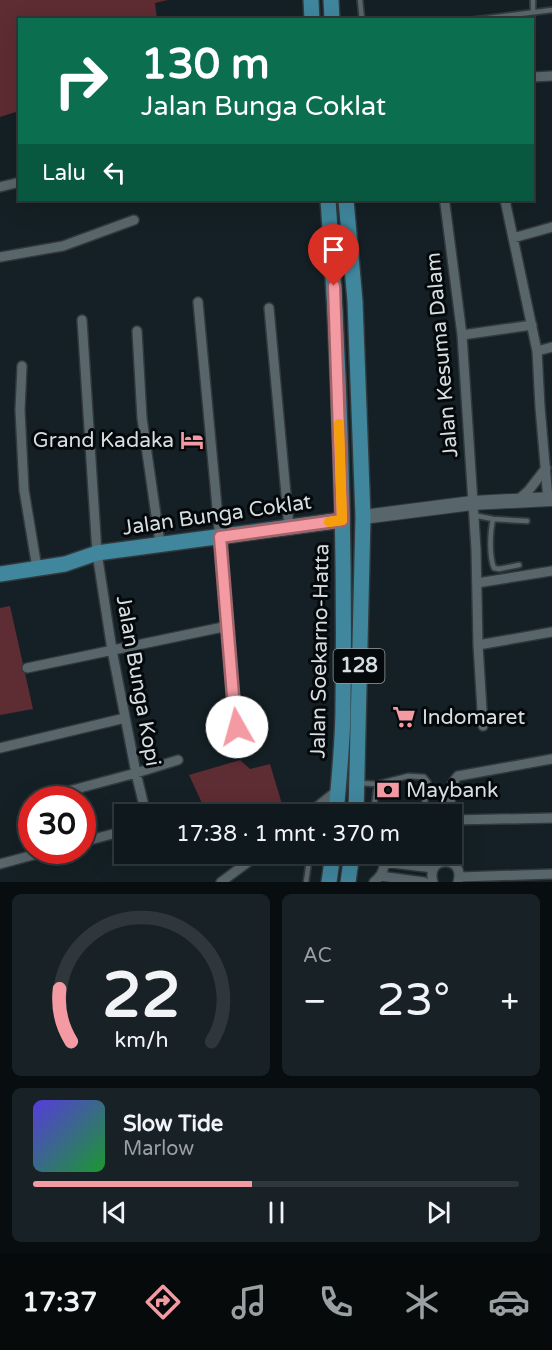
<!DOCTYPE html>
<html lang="id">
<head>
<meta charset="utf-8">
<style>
	:root { --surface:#0f181c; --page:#182125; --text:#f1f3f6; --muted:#9ba0a3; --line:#2f373b; --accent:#f49aa3 }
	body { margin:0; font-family:"Varela Round",sans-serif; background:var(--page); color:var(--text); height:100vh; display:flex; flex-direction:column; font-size:22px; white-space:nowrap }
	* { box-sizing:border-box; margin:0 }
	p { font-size:20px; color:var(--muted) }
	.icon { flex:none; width:33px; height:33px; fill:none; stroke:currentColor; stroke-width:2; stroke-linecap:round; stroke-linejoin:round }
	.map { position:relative; height:882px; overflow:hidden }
	.panel { display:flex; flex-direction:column; gap:12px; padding:12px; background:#080d0f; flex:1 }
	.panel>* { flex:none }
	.hud { position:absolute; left:18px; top:18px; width:516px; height:183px; border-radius:0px; box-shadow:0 6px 24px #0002,0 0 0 2px var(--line); background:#0b6e4f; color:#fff; overflow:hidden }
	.speed { position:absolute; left:18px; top:786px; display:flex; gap:12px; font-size:30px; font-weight:700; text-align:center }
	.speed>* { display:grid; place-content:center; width:78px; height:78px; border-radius:50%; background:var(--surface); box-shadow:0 6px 24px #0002,0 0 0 2px var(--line); line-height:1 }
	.speed .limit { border:9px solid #d22; background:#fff; color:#111 }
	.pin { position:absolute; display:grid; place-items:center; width:51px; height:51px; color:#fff; margin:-62px -26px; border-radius:50% 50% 50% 0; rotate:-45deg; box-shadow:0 0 6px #0007 }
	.pin .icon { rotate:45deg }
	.me { position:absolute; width:66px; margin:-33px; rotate:353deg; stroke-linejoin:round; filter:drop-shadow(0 0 4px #0008) }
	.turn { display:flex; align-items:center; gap:21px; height:126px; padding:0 24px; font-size:27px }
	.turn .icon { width:78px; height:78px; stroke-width:2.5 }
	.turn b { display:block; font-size:42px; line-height:51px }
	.then { display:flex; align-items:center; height:57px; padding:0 24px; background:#0003; gap:12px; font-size:22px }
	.big { font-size:45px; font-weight:600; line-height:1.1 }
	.panel .tile { flex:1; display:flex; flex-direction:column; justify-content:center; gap:9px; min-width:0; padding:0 21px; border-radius:9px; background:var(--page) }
	.panel .dial { align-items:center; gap:0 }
	.dial svg { height:156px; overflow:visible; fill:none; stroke:var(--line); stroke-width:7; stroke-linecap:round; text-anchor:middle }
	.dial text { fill:var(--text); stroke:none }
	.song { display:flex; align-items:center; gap:18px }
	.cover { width:72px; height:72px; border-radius:9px; background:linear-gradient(135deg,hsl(250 70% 55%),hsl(130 70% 35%)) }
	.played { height:6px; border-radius:3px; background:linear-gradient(90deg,var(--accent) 45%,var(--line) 45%) }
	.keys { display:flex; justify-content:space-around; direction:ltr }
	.heat { display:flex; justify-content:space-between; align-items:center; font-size:33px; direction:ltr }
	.panel .tiles { flex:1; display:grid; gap:12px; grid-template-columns:1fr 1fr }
	.tile:last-child { grid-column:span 2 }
	.trip { position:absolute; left:114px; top:804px; width:348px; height:60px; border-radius:0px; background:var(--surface); box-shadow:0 6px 24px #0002,0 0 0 2px var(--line); font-weight:600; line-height:60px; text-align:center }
	.dock { display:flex; height:96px; justify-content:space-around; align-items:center; background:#060a0b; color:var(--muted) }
	.dock .icon { width:42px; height:42px }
	.dock .on { color:var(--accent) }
	.dock b { font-size:27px; color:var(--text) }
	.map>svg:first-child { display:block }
	.green { fill:#5e2c33 }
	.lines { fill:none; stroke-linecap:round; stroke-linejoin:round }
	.lane-casing { stroke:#31393c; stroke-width:8 }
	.street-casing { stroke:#31393c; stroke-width:12 }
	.secondary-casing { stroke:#31393c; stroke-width:16 }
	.primary-casing { stroke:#31393c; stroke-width:18 }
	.lane { stroke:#58666c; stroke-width:4.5 }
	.street { stroke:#58666c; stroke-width:9 }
	.secondary { stroke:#58666c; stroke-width:14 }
	.primary { stroke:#40869d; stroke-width:15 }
	.route-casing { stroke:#9f646a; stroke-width:15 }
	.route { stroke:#f49aa3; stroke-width:10 }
	.slow { stroke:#f59e0b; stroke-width:10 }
	.labels { text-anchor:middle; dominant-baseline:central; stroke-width:6; stroke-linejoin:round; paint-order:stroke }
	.shield { fill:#05090b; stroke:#979ea1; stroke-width:1.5 }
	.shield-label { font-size:20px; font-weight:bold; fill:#d6dee1 }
	.street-label { font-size:21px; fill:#d6dee1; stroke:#05090b }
	.poi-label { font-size:21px; fill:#d6dee1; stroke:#05090b; text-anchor:start }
</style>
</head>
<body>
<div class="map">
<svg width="552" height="882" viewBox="0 0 552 882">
	<rect width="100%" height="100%" fill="#142025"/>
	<path class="green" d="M0 0H168L155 3 157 19 20 20 19 111 0 117Z
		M10 606 33 709 0 715V608Z
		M240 760 250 769 270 764 285 814H207L189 775Z"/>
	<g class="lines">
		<g class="lane-casing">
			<path id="lane" d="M360 0 362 20
				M533 0V12
				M472 20 552 10
				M473 515 493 519C490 532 489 556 494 568L499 569 519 565
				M493 519 527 521
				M359 783 377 784 408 776 424 777 428 782 423 814
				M373 814 377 784
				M306 882 310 854"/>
		</g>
		<g class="street-casing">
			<path id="street" d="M532 77 552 76
				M0 187 20 182
				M505 200 537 351 540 407 548 499
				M445 204 462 335 476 549 478 645 483 726
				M513 238 552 227
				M0 257 63 246 134 220
				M198 302 228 626 234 707 240 746
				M269 308 289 527
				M82 320 97 553 112 650 136 773 146 814
				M137 331 142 418 160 543
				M462 335 532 325
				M537 351 552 347
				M22 366 20 410 24 490 37 568
				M518 500 529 490 546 468
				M477 583 552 571
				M478 645 552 632
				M27 668 228 626
				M0 748 125 718
				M35 800 136 773 178 760
				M187 814 199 811
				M308 814 338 790
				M451 814C450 801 448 786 458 776L552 759
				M452 820 552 818
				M82 842 124 831
				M384 862 433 868
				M0 864 52 850
				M380 876 424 882
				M460 877 552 874
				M221 882 259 854
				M374 882C384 874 387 864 380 854
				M433 882C425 855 466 855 458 882"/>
		</g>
		<g class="secondary-casing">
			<path id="secondary" d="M363 517 472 503 552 499"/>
		</g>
		<g class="primary-casing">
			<path id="primary" d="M311 0 312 20
				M331 0 332 20
				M328 200C340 368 345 537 343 705 343 742 339 778 336 814
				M346 200 355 301 363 517 356 814
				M0 574 65 564 97 553 342 520
				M329 882 333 854
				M348 882 352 854"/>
		</g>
		<use href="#lane" class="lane"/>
		<use href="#street" class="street"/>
		<use href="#secondary" class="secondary"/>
		<use href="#primary" class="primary"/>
	</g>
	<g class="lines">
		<g class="route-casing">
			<path id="route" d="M237 727 234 708 220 537 342 520 334 286"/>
		</g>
		<use href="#route" class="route"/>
		<path class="slow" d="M329 522 342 520 339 424"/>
	</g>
	<defs>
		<g id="hotel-bare" transform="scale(1.8)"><path d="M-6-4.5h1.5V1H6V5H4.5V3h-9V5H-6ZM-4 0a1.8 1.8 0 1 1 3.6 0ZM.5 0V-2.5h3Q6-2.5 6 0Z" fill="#f49aa3" stroke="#05090b" stroke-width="2.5" paint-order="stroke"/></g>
		<g id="supermarket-bare" transform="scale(1.8)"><path d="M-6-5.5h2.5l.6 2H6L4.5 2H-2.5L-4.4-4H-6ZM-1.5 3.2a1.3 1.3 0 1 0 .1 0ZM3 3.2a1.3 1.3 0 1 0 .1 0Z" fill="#f49aa3" stroke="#05090b" stroke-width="2.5" paint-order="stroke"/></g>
		<g id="bank-bare" transform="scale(1.8)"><path d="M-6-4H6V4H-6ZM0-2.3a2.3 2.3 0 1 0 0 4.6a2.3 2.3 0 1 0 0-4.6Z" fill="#f49aa3" stroke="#05090b" stroke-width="2.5" paint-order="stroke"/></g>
	</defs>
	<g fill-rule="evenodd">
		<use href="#hotel-bare" x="192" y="440"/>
		<use href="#supermarket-bare" x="404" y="717"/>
		<use href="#bank-bare" x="388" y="790"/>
	</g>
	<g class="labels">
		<rect class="shield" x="333.5" y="649" width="51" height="34" rx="4.5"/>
		<g class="shield-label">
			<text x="359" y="666">128</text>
		</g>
		<g class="street-label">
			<text transform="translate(442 355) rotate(-95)">Jalan Kesuma Dalam</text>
			<text transform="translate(217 515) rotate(-8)">Jalan Bunga Coklat</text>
			<text transform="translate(320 651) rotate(-89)">Jalan Soekarno-Hatta</text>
			<text transform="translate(138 681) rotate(80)">Jalan Bunga Kopi</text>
		</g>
		<g class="poi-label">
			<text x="174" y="440" text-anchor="end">Grand Kadaka</text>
			<text x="422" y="717">Indomaret</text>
			<text x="406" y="790">Maybank</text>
		</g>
	</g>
</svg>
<div class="speed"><div class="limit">30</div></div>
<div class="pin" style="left:334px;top:286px;background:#d93025"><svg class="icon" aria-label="arrive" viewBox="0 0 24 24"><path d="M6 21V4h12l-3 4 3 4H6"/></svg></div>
<svg class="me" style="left:237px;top:727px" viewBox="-20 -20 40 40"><circle r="19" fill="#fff"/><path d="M0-13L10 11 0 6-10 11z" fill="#f49aa3"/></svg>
<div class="trip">17:38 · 1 mnt · 370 m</div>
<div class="hud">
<div class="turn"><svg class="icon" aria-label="right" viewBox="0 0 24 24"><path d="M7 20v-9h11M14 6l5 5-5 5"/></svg><div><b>130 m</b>Jalan Bunga Coklat</div></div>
<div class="then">Lalu<svg class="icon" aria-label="left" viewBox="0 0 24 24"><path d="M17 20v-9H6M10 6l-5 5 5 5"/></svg></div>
</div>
</div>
<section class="panel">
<div class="tiles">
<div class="tile dial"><svg viewBox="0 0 100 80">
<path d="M14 69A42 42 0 1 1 86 69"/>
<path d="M14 69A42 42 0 0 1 8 42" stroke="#f49aa3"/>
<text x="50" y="56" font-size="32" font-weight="700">22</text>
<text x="50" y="72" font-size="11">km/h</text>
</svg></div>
<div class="tile"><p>AC</p>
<div class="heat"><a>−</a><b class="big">23°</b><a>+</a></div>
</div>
<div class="tile">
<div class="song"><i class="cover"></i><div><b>Slow Tide</b><p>Marlow</p></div></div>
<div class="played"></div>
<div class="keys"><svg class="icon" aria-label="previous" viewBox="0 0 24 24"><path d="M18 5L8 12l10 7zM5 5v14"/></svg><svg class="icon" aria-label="pause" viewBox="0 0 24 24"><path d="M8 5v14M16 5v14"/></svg><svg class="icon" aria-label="next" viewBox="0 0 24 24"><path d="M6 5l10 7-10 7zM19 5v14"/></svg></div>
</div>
</div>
</section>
<nav class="dock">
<b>17:37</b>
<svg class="icon on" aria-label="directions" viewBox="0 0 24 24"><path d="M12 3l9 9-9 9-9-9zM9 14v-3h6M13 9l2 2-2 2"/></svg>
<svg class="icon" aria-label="music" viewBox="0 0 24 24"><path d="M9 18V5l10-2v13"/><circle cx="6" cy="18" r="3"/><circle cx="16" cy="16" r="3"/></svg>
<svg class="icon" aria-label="phone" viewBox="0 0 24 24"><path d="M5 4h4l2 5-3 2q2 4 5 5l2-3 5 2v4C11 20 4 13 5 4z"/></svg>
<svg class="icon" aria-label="climate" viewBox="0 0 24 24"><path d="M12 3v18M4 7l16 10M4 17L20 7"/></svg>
<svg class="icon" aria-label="car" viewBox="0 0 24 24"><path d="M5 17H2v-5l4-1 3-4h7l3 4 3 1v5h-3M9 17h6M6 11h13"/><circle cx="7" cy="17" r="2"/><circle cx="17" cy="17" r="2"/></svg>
</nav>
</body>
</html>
